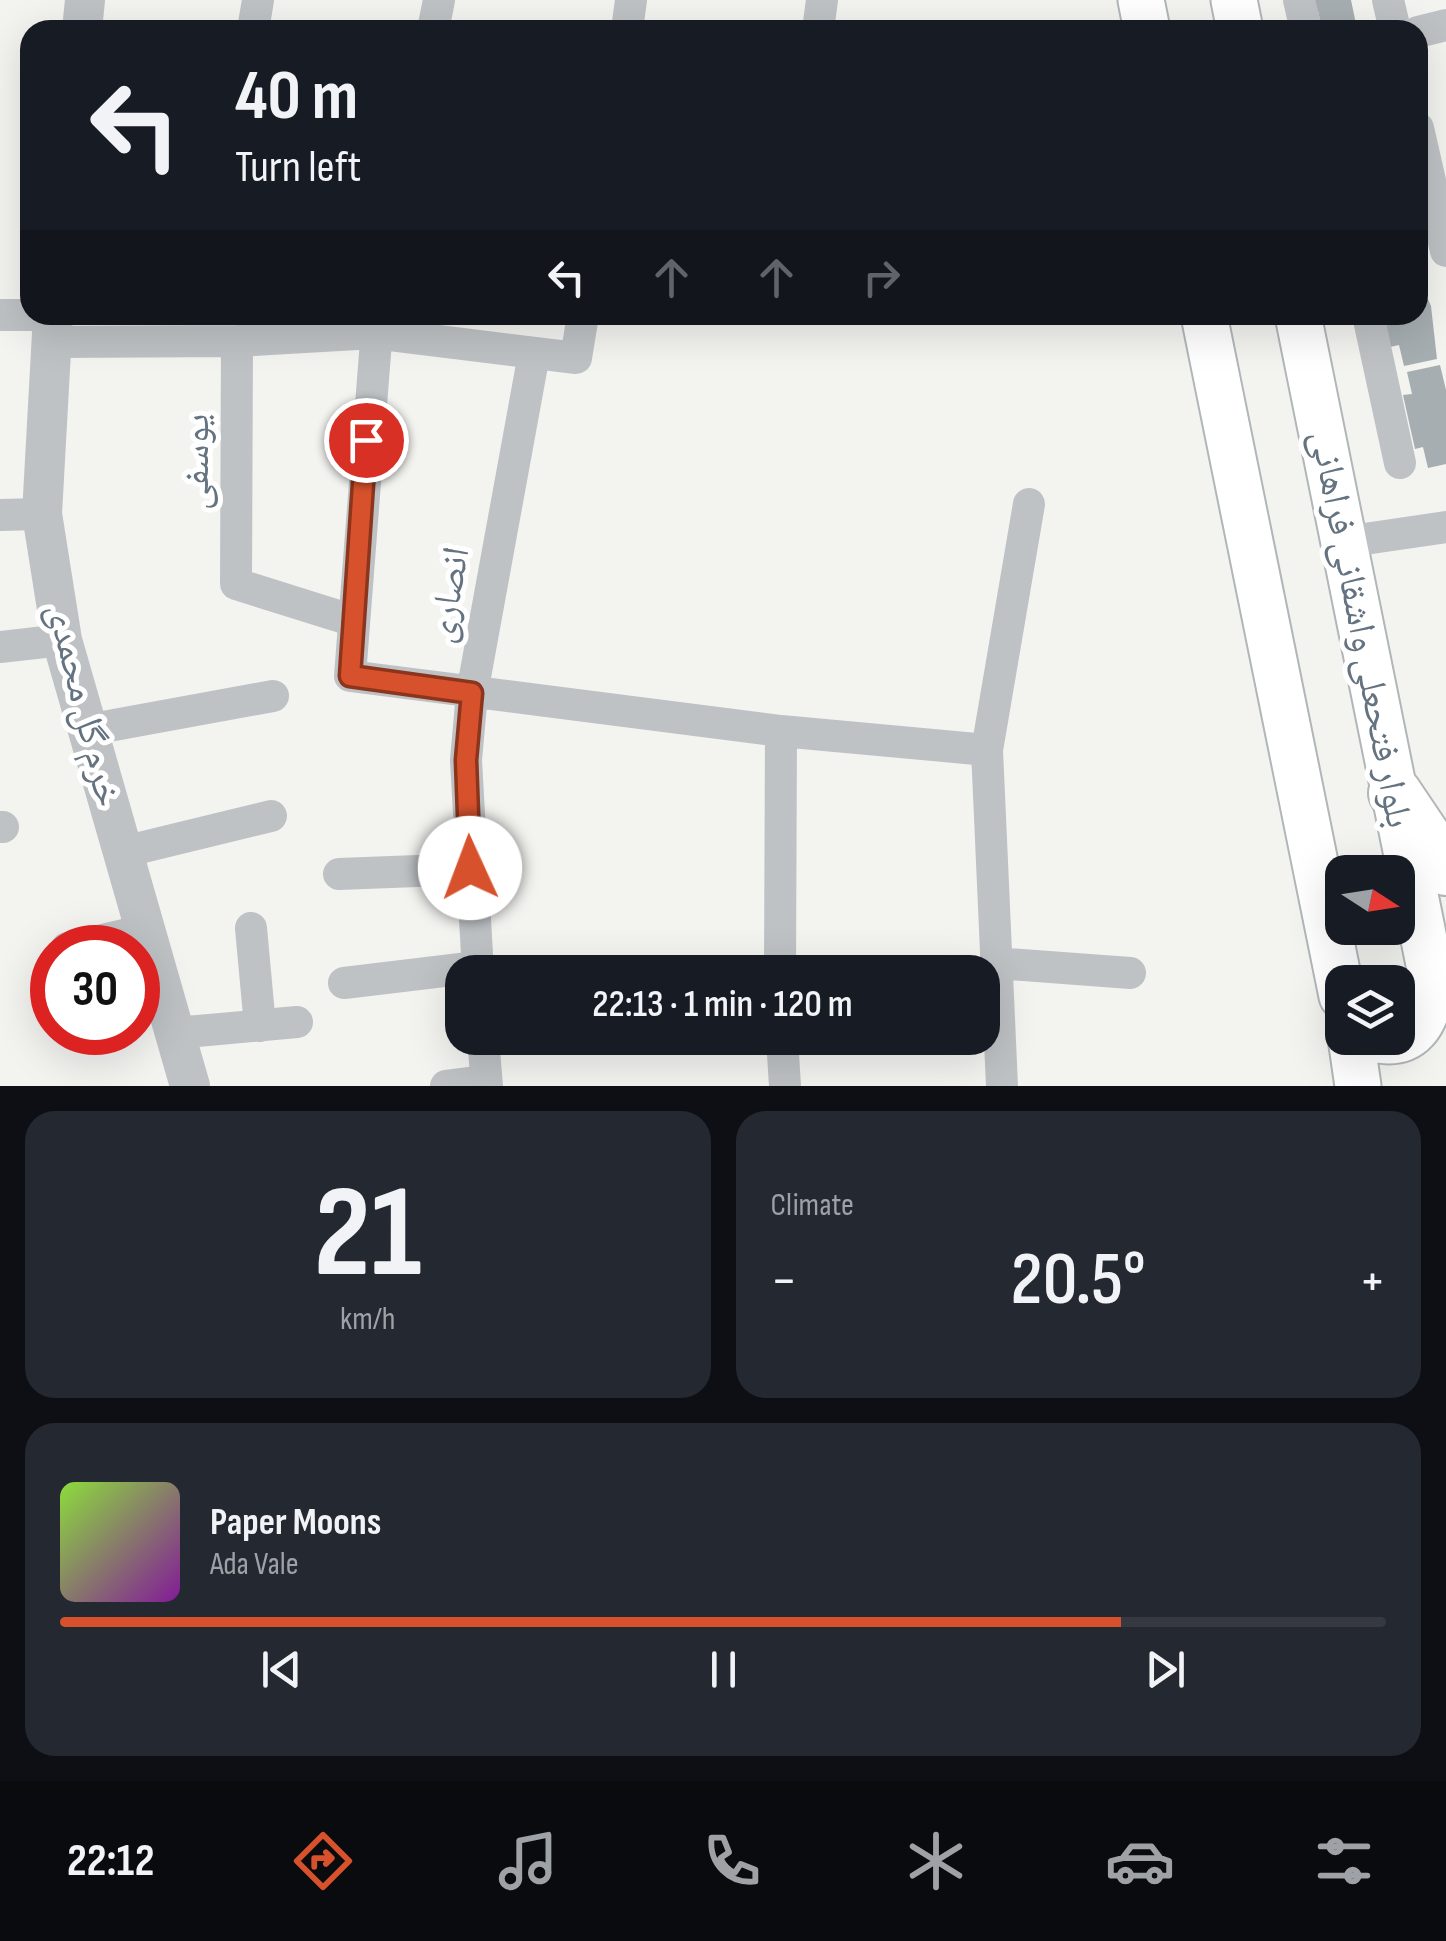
<!DOCTYPE html>
<html lang="en">
<head>
<meta charset="utf-8">
<style>
	:root { --surface:#171b24; --page:#242831; --text:#f1f3f6; --muted:#9ea1a6; --line:#363941; --accent:#d7522c }
	body { margin:0; font-family:"Sofia Sans Condensed","Noto Naskh Arabic",sans-serif; background:var(--page); color:var(--text); height:100vh; display:flex; flex-direction:column; font-size:38px; white-space:nowrap }
	* { box-sizing:border-box; margin:0 }
	p { font-size:32px; color:var(--muted) }
	.icon { flex:none; width:55px; height:55px; fill:none; stroke:currentColor; stroke-width:2; stroke-linecap:round; stroke-linejoin:round }
	.map { position:relative; height:1086px; overflow:hidden }
	.side { display:flex; flex-direction:column; gap:25px; padding:25px; background:#0d0f14; flex:1 }
	.side>* { flex:none }
	.hud { position:absolute; left:20px; top:20px; width:1408px; height:305px; border-radius:30px; box-shadow:0 10px 40px #0002; background:#171b24; color:var(--text); overflow:hidden }
	.needle { width:65px; rotate:102deg }
	.fabs { position:absolute; left:1325px; top:855px; display:grid; gap:20px }
	.fabs a { display:grid; place-items:center; width:90px; height:90px; border-radius:20px; background:var(--surface); box-shadow:0 10px 40px #0002; font-size:50px }
	.speed { position:absolute; left:30px; top:925px; display:flex; gap:20px; font-size:50px; font-weight:700; text-align:center }
	.speed>* { display:grid; place-content:center; width:130px; height:130px; border-radius:50%; background:var(--surface); box-shadow:0 10px 40px #0002; line-height:1 }
	.speed .limit { border:15px solid #d22; background:#fff; color:#111 }
	.pin { position:absolute; display:grid; place-items:center; width:85px; height:85px; color:#fff; margin:-42px; border:5px solid #fff; border-radius:50%; box-shadow:0 2px 10px #0007 }
	.me { position:absolute; width:110px; margin:-55px; rotate:358deg; stroke-linejoin:round; filter:drop-shadow(0 0 8px #0008) }
	.turn { display:flex; align-items:center; gap:35px; height:210px; padding:0 50px; font-size:45px }
	.turn .icon { width:130px; height:130px; stroke-width:2.5 }
	.turn b { display:block; font-size:70px; line-height:85px }
	.lanes { display:flex; align-items:center; height:95px; padding:0 50px; background:#0003; justify-content:center; gap:50px; direction:ltr }
	.lanes .off { opacity:.35 }
	.big { font-size:75px; font-weight:600; line-height:1.1 }
	.side .widget { flex:1; display:flex; flex-direction:column; justify-content:center; gap:15px; min-width:0; padding:0 35px; border-radius:30px; background:var(--page) }
	.side .dial { align-items:center; gap:0 }
	.dial b { font-size:130px; line-height:1 }
	.song { display:flex; align-items:center; gap:30px }
	.cover { width:120px; height:120px; border-radius:15px; background:linear-gradient(135deg,hsl(90 70% 55%),hsl(290 70% 35%)) }
	.played { height:10px; border-radius:5px; background:linear-gradient(90deg,var(--accent) 80%,var(--line) 80%) }
	.keys { display:flex; justify-content:space-around; direction:ltr }
	.heat { display:flex; justify-content:space-between; align-items:center; font-size:55px; direction:ltr }
	.side .tiles { flex:1; display:grid; gap:25px; grid-template-columns:1fr 1fr }
	.widget:last-child { grid-column:span 2 }
	.trip { position:absolute; left:445px; top:955px; width:555px; height:100px; border-radius:30px; background:var(--surface); box-shadow:0 10px 40px #0002; font-weight:600; line-height:100px; text-align:center }
	.tab-bar { display:flex; height:160px; justify-content:space-around; align-items:center; background:#090b0e; color:var(--muted) }
	.tab-bar .icon { width:70px; height:70px }
	.tab-bar .on { color:var(--accent) }
	.tab-bar b { font-size:45px; color:var(--text) }
	.map>svg:first-child { display:block }
	.building { fill:#a6aeb2 }
	.lines { fill:none; stroke-linecap:round; stroke-linejoin:round }
	.secondary-casing { stroke:#b1b6b9; stroke-width:49 }
	.trunk-casing { stroke:#b3b6b9; stroke-width:56 }
	.minor { stroke:#bec2c5; stroke-width:32 }
	.tertiary { stroke:#bec2c5; stroke-width:40 }
	.secondary { stroke:#fff; stroke-width:45 }
	.trunk { stroke:#fff; stroke-width:52 }
	.route-casing { stroke:#8c351d; stroke-width:25 }
	.route { stroke:#d7522c; stroke-width:18 }
	.labels { text-anchor:middle; dominant-baseline:central; stroke-width:10; stroke-linejoin:round; paint-order:stroke }
	.street-label { font-size:38px; fill:#64737f; stroke:#fff }
</style>
</head>
<body>
<div class="map">
<svg width="1446" height="1086" viewBox="0 0 1446 1086">
	<rect width="100%" height="100%" fill="#f3f3f0"/>
	<path class="building" d="M1306 0H1351L1356 24 1322 30 1318 11Z
		M1418 277 1431 306 1437 359 1404 366 1399 345 1390 347 1383 315H1418Z
		M1440 365 1446 390V464L1428 468 1423 447 1415 449 1403 395 1412 394 1407 372Z"/>
	<g class="lines">
		<g class="secondary-casing">
			<path id="secondary" d="M1141 0 1147 30
				M1234 0 1240 30
				M1204 315 1342 996
				M1298 315 1433 984 1446 996
				M1351 1038 1358 1086
				M1370 1038C1413 1050 1427 1022 1433 984"/>
		</g>
		<g class="trunk-casing">
			<path id="trunk" d="M1395 793 1446 869"/>
		</g>
		<path class="minor" d="M1299 0 1306 30
			M1388 0 1395 30
			M253 30 258 0
			M433 30 439 0
			M627 30 631 0
			M818 30 822 0
			M1418 32 1446 25
			M1418 128 1446 251
			M0 315H44
			M378 315 350 676 781 731 987 750
			M1368 315 1400 463
			M237 341 236 584 351 620
			M51 342 237 341 374 333 576 358 583 315
			M0 515 42 514
			M1344 542 1446 527
			M0 647 62 640
			M87 730 273 696
			M0 827H3
			M123 852 271 816
			M339 874 470 869
			M251 928 260 1026
			M67 948 145 930
			M995 963 1130 973
			M478 972 466 760 472 693 534 354
			M780 972 781 731
			M344 983 477 967
			M175 1033 297 1022
			M483 1038 487 1086
			M782 1038 785 1086
			M446 1086 486 1081
			M1002 1086 987 750 1029 504"/>
		<path class="tertiary" d="M82 30 85 0
			M53 315 42 514 62 640 190 1086"/>
		<use href="#secondary" class="secondary"/>
		<use href="#trunk" class="trunk"/>
	</g>
	<g class="lines">
		<g class="route-casing">
			<path id="route" d="M366 440 350 676 472 693 466 760 470 868"/>
		</g>
		<use href="#route" class="route"/>
	</g>
	<g class="labels">
		<g class="street-label">
			<text transform="translate(196 462) rotate(-90)">یوسفی</text>
			<text transform="translate(449 595) rotate(-80)">انصاری</text>
			<text transform="translate(1361 629) rotate(79)">بلوار فتحعلی واشقانی فراهانی</text>
			<text transform="translate(84 705) rotate(76)">خرم گل محمدی</text>
		</g>
	</g>
</svg>
<div class="fabs">
<a><svg class="needle" viewBox="-14 -14 28 28"><path d="M0-13l5 13h-10z" fill="#e53935"/><path d="M0 13l5-13h-10z" fill="#9ea1a6"/></svg></a>
<a><svg class="icon" aria-label="layers" viewBox="0 0 24 24"><path d="M12 4l9 5-9 5-9-5zM3 14l9 5 9-5"/></svg></a>
</div>
<div class="speed"><div class="limit">30</div></div>
<div class="pin" style="left:366px;top:440px;background:#d93025"><svg class="icon" aria-label="arrive" viewBox="0 0 24 24"><path d="M6 21V4h12l-3 4 3 4H6"/></svg></div>
<svg class="me" style="left:470px;top:868px" viewBox="-20 -20 40 40"><circle r="19" fill="#fff"/><path d="M0-13L10 11 0 6-10 11z" fill="#d7522c"/></svg>
<div class="trip">22:13 · 1 min · 120 m</div>
<div class="hud">
<div class="turn"><svg class="icon" aria-label="left" viewBox="0 0 24 24"><path d="M17 20v-9H6M10 6l-5 5 5 5"/></svg><div><b>40 m</b>Turn left</div></div>
<div class="lanes"><svg class="icon" aria-label="left" viewBox="0 0 24 24"><path d="M17 20v-9H6M10 6l-5 5 5 5"/></svg><svg class="icon off" aria-label="ahead" viewBox="0 0 24 24"><path d="M12 20V5M6 11l6-6 6 6"/></svg><svg class="icon off" aria-label="ahead" viewBox="0 0 24 24"><path d="M12 20V5M6 11l6-6 6 6"/></svg><svg class="icon off" aria-label="right" viewBox="0 0 24 24"><path d="M7 20v-9h11M14 6l5 5-5 5"/></svg></div>
</div>
</div>
<section class="side">
<div class="tiles">
<div class="widget dial"><b>21</b><p>km/h</p></div>
<div class="widget"><p>Climate</p>
<div class="heat"><a>−</a><b class="big">20.5°</b><a>+</a></div>
</div>
<div class="widget">
<div class="song"><i class="cover"></i><div><b>Paper Moons</b><p>Ada Vale</p></div></div>
<div class="played"></div>
<div class="keys"><svg class="icon" aria-label="previous" viewBox="0 0 24 24"><path d="M18 5L8 12l10 7zM5 5v14"/></svg><svg class="icon" aria-label="pause" viewBox="0 0 24 24"><path d="M8 5v14M16 5v14"/></svg><svg class="icon" aria-label="next" viewBox="0 0 24 24"><path d="M6 5l10 7-10 7zM19 5v14"/></svg></div>
</div>
</div>
</section>
<nav class="tab-bar">
<b>22:12</b>
<svg class="icon on" aria-label="directions" viewBox="0 0 24 24"><path d="M12 3l9 9-9 9-9-9zM9 14v-3h6M13 9l2 2-2 2"/></svg>
<svg class="icon" aria-label="music" viewBox="0 0 24 24"><path d="M9 18V5l10-2v13"/><circle cx="6" cy="18" r="3"/><circle cx="16" cy="16" r="3"/></svg>
<svg class="icon" aria-label="phone" viewBox="0 0 24 24"><path d="M5 4h4l2 5-3 2q2 4 5 5l2-3 5 2v4C11 20 4 13 5 4z"/></svg>
<svg class="icon" aria-label="climate" viewBox="0 0 24 24"><path d="M12 3v18M4 7l16 10M4 17L20 7"/></svg>
<svg class="icon" aria-label="car" viewBox="0 0 24 24"><path d="M5 17H2v-5l4-1 3-4h7l3 4 3 1v5h-3M9 17h6M6 11h13"/><circle cx="7" cy="17" r="2"/><circle cx="17" cy="17" r="2"/></svg>
<svg class="icon" aria-label="filters" viewBox="0 0 24 24"><path d="M4 7h16M4 17h16"/><circle cx="9" cy="7" r="2"/><circle cx="15" cy="17" r="2"/></svg>
</nav>
</body>
</html>
